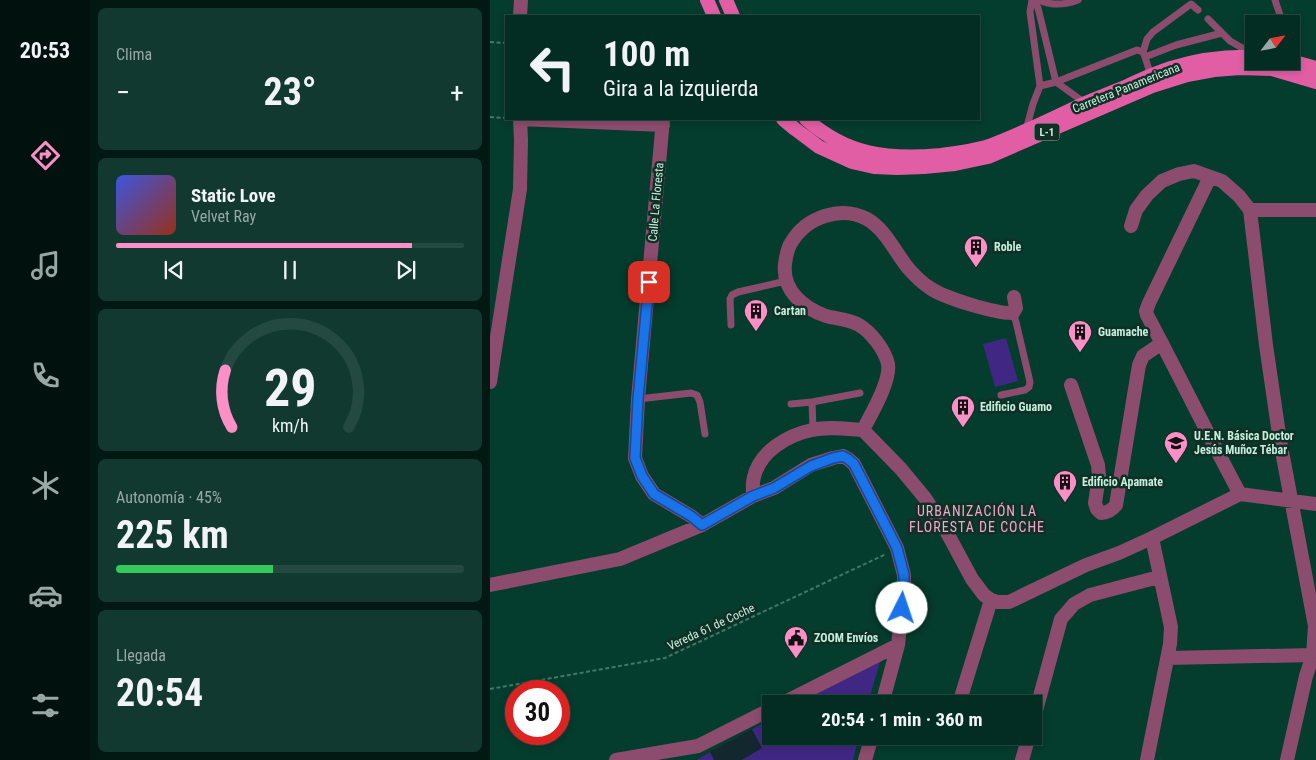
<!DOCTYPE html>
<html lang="es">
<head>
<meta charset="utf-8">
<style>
	:root { --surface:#032d22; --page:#11392f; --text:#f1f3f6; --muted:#97a8a5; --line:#244940; --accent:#fb8fc6 }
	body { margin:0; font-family:"Roboto Condensed",sans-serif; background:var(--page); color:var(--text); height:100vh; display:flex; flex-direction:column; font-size:19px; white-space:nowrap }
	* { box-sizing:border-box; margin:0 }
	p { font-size:16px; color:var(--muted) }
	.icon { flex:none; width:28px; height:28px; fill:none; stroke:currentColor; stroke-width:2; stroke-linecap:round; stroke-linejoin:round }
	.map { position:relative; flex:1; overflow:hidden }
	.side { display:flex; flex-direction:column; gap:8px; padding:8px; background:#021913; width:400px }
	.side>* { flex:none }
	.top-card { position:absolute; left:15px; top:15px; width:475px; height:105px; border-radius:0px; box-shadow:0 2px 8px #0003,0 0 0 1px var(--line); background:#032d22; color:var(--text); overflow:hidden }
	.needle { width:32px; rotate:58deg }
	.fabs { position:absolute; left:755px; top:15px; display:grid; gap:10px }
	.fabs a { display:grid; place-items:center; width:55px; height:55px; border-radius:0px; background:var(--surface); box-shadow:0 2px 8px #0003,0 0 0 1px var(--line); font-size:25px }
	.speed { position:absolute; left:15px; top:680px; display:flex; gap:10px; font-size:25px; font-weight:700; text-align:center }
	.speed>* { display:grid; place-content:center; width:65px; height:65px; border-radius:50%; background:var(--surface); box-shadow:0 2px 8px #0003,0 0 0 1px var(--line); line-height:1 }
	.speed .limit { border:8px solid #d22; background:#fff; color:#111 }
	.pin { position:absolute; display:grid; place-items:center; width:42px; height:42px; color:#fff; margin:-21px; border-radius:10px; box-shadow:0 2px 8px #0006 }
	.me { position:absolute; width:55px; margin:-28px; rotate:4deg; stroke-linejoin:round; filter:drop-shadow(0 0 4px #0008) }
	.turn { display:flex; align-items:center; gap:18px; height:105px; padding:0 15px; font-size:22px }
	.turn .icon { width:65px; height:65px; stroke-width:2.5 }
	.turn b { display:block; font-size:35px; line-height:42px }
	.big { font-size:38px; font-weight:700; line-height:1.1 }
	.side .widget { flex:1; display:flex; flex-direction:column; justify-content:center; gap:8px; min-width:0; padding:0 18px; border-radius:8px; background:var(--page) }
	.side .dial { align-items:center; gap:0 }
	.dial svg { height:130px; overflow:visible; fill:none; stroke:var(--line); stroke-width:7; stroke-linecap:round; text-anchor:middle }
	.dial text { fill:var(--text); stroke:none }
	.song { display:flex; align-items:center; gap:15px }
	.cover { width:60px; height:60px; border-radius:8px; background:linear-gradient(135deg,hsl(230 70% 55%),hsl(10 70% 35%)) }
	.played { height:5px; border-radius:2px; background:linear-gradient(90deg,var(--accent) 85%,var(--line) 85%) }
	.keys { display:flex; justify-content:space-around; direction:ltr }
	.heat { display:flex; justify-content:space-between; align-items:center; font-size:28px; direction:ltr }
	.charge { height:8px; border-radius:4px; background:linear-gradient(90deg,#34c759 45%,var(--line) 0) }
	.trip { position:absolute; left:272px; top:695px; width:280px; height:50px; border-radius:0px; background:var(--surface); box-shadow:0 2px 8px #0003,0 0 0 1px var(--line); font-weight:700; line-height:50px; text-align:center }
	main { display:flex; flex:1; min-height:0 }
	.menu { display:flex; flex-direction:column; width:90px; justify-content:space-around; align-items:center; background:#01120e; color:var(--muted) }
	.menu .icon { width:35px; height:35px }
	.menu .selected { color:var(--accent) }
	.menu b { font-size:22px; color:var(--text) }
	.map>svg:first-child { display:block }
	.green { fill:#402784 }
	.water { fill:#13272f }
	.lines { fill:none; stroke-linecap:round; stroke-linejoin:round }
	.path { stroke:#437767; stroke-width:2; stroke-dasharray:4 2.5; stroke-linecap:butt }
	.service { stroke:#8c4c6d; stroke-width:7 }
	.minor { stroke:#8c4c6d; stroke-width:14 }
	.primary { stroke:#e15ea5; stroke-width:14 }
	.route-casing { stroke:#114b97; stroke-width:12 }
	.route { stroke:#1a73e8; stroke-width:9 }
	.labels { text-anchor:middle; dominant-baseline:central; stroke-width:5; stroke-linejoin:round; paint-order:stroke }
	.shield { fill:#112f25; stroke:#8eb5a6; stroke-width:1 }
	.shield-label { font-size:11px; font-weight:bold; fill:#c3efdd }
	.street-label { font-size:12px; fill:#c3efdd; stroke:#112f25 }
	.poi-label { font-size:12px; font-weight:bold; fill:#c3efdd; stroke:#112f25; text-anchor:start }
	.neighbourhood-label { font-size:14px; letter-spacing:1px; fill:#f3a7cc; stroke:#112f25 }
</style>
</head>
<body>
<main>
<nav class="menu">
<b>20:53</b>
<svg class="icon selected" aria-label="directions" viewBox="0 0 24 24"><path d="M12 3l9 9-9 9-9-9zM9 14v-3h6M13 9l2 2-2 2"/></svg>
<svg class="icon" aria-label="music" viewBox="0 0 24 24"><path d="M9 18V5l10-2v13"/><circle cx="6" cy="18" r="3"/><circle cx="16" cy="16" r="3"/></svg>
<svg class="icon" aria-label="phone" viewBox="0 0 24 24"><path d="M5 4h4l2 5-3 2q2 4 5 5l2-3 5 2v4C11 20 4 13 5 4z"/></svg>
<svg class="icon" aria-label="climate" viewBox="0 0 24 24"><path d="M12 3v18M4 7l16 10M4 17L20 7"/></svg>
<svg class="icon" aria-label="car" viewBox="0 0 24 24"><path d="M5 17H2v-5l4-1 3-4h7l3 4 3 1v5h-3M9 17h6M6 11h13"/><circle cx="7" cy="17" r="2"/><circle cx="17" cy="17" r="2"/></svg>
<svg class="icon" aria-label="filters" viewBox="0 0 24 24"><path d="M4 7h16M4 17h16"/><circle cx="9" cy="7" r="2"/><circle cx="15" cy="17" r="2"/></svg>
</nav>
<section class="side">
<div class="widget"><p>Clima</p>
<div class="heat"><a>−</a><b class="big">23°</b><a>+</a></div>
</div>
<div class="widget">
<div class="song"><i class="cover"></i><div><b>Static Love</b><p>Velvet Ray</p></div></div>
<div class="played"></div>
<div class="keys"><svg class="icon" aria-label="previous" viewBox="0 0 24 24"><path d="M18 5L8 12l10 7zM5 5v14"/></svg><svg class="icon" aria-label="pause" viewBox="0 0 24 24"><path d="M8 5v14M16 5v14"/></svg><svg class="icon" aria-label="next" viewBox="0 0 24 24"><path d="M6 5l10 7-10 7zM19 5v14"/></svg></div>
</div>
<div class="widget dial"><svg viewBox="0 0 100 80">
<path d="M14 69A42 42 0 1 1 86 69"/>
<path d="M14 69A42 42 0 0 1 10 34" stroke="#fb8fc6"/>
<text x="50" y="56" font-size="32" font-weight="700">29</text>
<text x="50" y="72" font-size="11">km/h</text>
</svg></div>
<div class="widget"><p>Autonomía · 45%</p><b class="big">225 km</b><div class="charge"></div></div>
<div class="widget"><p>Llegada</p><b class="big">20:54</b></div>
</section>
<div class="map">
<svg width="826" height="760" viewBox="0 0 826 760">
	<rect width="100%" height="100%" fill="#043c2d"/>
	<path class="green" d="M516 338 528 381 505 387 493 344Z
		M391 658 378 704H308Z
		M281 719V736H369L363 760H206Z"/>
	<path class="water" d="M262 729 272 748 252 760H224L220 752Z"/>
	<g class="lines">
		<path class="path" d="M0 42 16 43
			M0 117 16 118
			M0 689 175 658 396 554"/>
		<path class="service" d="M544 0 548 8 566 82 595 103
			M549 0C562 6 575 5 588 0
			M785 0 793 24
			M718 19 740 41 763 54
			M655 57 686 45 732 33
			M661 76 655 57 653 52 657 39 663 32 701 4 708 10
			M550 86 566 82 647 50 653 52
			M536 130 543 104 550 86 540 12 542 0
			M241 325 240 299 242 295 248 292 296 281
			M511 395 535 390 539 387 540 382 526 322 523 313
			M148 399 201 393 207 395 210 402 215 434
			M322 402 370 393
			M301 404 322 402 323 429"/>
		<path class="minor" d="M30 16 31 0
			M30 119 173 125
			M173 119 148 399 145 458 152 476 164 494 201 516 212 525
			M720 177 659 303 656 311 657 315C689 375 718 435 750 494
			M760 210H826
			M641 226 646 210 657 195 672 181 689 174 704 171 732 181 749 196 760 210 776 345 790 441 825 626 823 655 816 676 797 760
			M0 382 30 189 31 140 30 119
			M581 385 608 465 609 476 605 503 607 509 611 513C618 513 622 510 626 505L649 365 653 356 672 343
			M373 430C381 414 401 381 398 364 395 350 381 332 369 325 359 319 347 319 336 316 313 308 292 290 295 264 296 257 297 249 301 243 316 217 351 205 377 219 395 229 405 252 418 268 425 276 432 283 440 288 454 298 507 314 523 313L526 308 524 297
			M263 496C263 490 262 483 264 477 270 451 298 435 322 430 338 426 357 429 373 430L411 469 435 498 454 527 482 579 494 595 501 600 508 602H519L596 565 629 553 662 538 750 494 826 504
			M0 585 130 559 212 525 263 496 284 488 321 465 343 458 353 456 358 459 364 464 407 548 414 575V590L408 645 392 704
			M677 658 823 655
			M291 704 408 645
			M472 704 471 697 501 600
			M544 718 571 619 584 604 600 595 669 577
			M126 760 208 746 281 709
			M375 760 382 736
			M532 760 539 736
			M657 760 680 644 681 627 662 538"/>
		<path class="primary" d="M217 0 224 16
			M236 0 243 16
			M801 61 826 68
			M293 119 305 129 329 147 362 162 384 167 407 168 434 167 465 164 498 157 662 86 697 75 724 70 750 68 782 69 826 82
			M316 119C357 155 397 160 451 155 467 153 484 151 499 146 531 134 562 119 593 104 607 98 621 93 635 87 650 80 665 73 681 68 707 60 737 56 764 57"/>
	</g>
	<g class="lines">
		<g class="route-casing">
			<path id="route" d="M159 282 148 399 145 458 152 476 164 494 201 516 212 525 263 496 284 488 321 466 343 458 353 456 358 459 364 464 407 548 414 575V590L412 608"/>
		</g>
		<use href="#route" class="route"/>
	</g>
	<defs>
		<g id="building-pin" transform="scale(1.25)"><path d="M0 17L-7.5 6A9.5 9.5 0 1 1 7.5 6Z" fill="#fb8fc6" stroke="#112f25"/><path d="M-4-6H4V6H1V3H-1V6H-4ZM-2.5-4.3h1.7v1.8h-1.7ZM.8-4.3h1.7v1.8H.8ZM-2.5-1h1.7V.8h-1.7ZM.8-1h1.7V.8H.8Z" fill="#111"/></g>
		<g id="school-pin" transform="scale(1.25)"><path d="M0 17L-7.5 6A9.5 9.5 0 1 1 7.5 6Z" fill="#fb8fc6" stroke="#112f25"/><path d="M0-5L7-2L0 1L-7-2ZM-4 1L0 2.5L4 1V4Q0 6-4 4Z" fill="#111"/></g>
		<g id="civic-pin" transform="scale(1.25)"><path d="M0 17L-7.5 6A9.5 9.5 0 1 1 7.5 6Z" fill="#fb8fc6" stroke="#112f25"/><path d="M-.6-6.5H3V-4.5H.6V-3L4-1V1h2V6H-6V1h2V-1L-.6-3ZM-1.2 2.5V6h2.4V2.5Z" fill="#111"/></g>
	</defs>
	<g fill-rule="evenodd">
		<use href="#building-pin" x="486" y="247"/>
		<use href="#building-pin" x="266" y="311"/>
		<use href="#building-pin" x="590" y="332"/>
		<use href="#building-pin" x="473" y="407"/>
		<use href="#school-pin" x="686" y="443"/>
		<use href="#building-pin" x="575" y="482"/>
		<use href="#civic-pin" x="306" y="638"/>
	</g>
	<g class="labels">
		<rect class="shield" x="544.5" y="123.5" width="25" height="17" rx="4"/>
		<g class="shield-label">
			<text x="557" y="132">L-1</text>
		</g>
		<g class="street-label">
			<text transform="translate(636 88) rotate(-22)">Carretera Panamericana</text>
			<text transform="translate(166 202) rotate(-85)">Calle La Floresta</text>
			<text transform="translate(221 627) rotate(-25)">Vereda 61 de Coche</text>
		</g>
		<g class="poi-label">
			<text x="504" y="247">Roble</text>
			<text x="284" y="311">Cartan</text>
			<text x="608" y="332">Guamache</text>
			<text x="490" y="407">Edificio Guamo</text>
			<text x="704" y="436">U.E.N. Básica Doctor<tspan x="704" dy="14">Jesús Muñoz Tébar</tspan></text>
			<text x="592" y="482">Edificio Apamate</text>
			<text x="324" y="638">ZOOM Envíos</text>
		</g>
		<g class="neighbourhood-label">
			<text x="487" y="511">URBANIZACIÓN LA<tspan x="487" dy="16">FLORESTA DE COCHE</tspan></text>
		</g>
	</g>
</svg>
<div class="fabs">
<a><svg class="needle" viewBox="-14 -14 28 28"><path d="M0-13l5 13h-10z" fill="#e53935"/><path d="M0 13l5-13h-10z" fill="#97a8a5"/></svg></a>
</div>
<div class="speed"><div class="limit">30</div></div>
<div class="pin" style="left:159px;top:282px;background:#d93025"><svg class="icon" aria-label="arrive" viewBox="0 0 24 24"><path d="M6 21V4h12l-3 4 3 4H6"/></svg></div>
<svg class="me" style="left:412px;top:608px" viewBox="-20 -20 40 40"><circle r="19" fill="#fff"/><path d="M0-13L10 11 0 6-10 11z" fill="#1a73e8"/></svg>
<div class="trip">20:54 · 1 min · 360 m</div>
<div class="top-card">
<div class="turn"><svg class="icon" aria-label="left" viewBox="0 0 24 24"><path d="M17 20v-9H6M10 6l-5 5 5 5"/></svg><div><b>100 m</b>Gira a la izquierda</div></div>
</div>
</div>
</main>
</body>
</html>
